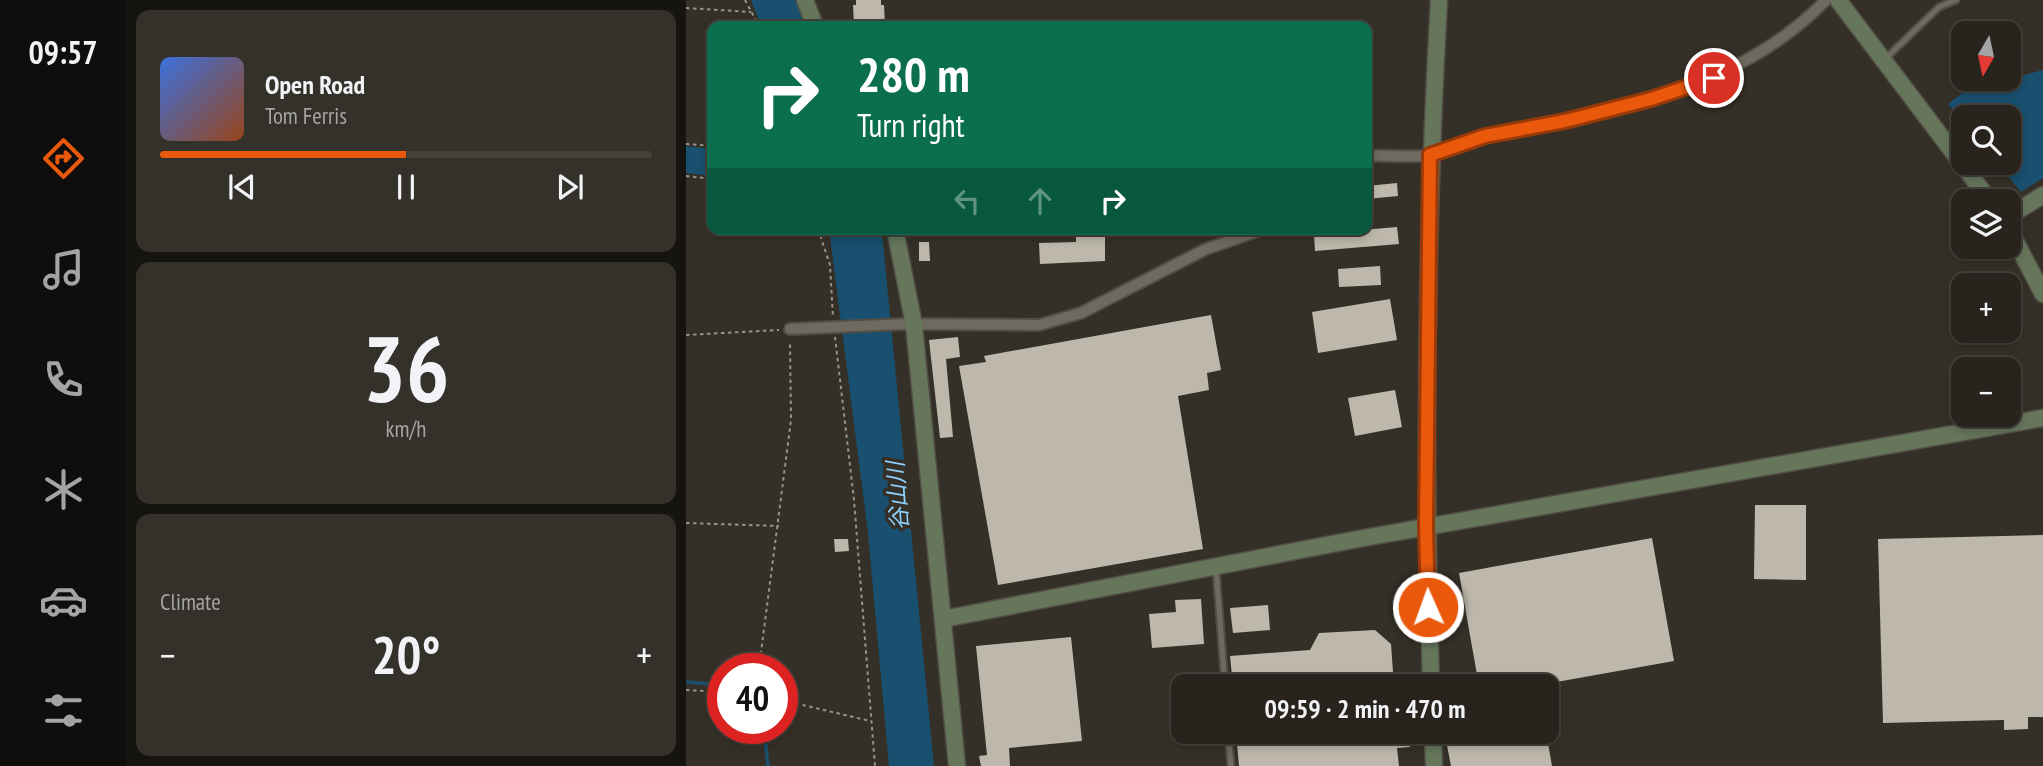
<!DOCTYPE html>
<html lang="en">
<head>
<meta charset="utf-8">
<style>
	:root { --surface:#28241d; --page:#34302a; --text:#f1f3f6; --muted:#a5a4a4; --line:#44413b; --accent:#ea580c }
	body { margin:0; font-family:"PT Sans Narrow","Noto Sans JP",sans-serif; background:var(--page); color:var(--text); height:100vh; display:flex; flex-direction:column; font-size:26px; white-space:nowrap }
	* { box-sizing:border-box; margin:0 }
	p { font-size:23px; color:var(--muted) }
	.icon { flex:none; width:38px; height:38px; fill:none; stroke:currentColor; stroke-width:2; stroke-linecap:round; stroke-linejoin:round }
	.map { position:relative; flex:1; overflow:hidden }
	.details { display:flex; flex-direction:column; gap:10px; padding:10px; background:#161410; width:560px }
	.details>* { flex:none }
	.banner { position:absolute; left:21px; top:21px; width:665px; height:214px; border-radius:14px; box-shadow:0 4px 10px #0003,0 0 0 2px var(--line); background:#0b6e4f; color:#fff; overflow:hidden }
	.needle { width:46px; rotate:189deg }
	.controls { position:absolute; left:1265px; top:21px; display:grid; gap:14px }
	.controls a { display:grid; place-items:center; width:70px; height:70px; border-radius:14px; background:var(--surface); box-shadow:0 4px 10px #0003,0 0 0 2px var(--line); font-size:35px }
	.speed { position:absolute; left:21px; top:653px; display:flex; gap:14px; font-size:35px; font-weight:700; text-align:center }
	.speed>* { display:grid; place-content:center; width:91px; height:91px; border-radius:50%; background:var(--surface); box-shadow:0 4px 10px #0003,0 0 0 2px var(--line); line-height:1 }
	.speed .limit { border:10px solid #d22; background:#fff; color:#111 }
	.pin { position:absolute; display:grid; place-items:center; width:60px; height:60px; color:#fff; margin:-30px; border:4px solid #fff; border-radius:50%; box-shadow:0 2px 7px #0007 }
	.me { position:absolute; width:77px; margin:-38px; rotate:358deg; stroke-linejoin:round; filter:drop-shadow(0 0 5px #0008) }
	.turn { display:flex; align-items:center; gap:24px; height:147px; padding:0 35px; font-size:32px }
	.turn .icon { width:91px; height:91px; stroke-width:2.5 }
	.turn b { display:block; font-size:49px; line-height:60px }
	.lanes { display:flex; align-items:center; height:66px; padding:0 35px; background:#0003; justify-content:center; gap:35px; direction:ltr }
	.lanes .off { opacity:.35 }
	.big { font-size:52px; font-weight:800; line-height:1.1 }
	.details .tile { flex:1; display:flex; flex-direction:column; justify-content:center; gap:10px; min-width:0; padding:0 24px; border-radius:14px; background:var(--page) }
	.details .dial { align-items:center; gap:0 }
	.dial b { font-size:91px; line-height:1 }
	.song { display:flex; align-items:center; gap:21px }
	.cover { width:84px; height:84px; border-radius:10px; background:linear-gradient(135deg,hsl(220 70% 55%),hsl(20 70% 35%)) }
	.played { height:7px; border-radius:4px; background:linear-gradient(90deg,var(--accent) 50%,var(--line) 50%) }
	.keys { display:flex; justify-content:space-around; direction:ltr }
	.heat { display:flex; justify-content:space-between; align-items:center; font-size:38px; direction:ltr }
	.trip { position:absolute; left:485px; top:674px; width:388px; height:70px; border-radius:14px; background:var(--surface); box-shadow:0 4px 10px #0003,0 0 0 2px var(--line); font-weight:800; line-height:70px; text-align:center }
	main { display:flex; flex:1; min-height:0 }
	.tabs { display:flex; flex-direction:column; width:126px; justify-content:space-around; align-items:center; background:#100e0c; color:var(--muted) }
	.tabs .icon { width:49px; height:49px }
	.tabs .active { color:var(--accent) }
	.tabs b { font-size:32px; color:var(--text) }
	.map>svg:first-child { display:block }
	.water { fill:#194f6f }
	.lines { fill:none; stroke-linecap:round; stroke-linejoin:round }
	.stream { stroke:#194f6f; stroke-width:3.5 }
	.building { fill:#beb8ac }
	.lane-casing { stroke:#524e46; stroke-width:9 }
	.street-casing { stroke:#524e46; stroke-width:14 }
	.secondary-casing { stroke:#524e46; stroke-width:19 }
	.path { stroke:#97938c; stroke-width:2; stroke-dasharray:3.5 3.5; stroke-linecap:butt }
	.lane { stroke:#6e6a5f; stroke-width:5 }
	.street { stroke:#6e6a5f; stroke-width:10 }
	.secondary { stroke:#65765b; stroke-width:16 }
	.route-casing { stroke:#983908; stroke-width:18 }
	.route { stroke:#ea580c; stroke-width:12 }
	.labels { text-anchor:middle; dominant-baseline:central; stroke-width:7; stroke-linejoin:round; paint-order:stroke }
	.water-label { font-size:23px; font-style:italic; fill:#8bd0fe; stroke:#353027 }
</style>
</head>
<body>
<main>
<nav class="tabs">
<b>09:57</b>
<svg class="icon active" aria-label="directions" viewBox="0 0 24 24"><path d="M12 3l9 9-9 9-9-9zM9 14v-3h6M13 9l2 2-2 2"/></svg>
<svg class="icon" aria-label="music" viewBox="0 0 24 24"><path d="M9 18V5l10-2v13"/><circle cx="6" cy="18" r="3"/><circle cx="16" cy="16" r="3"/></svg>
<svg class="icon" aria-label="phone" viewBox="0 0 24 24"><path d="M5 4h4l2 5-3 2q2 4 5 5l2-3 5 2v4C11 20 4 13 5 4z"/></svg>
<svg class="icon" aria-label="climate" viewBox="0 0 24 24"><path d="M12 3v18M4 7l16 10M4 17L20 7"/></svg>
<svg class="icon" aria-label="car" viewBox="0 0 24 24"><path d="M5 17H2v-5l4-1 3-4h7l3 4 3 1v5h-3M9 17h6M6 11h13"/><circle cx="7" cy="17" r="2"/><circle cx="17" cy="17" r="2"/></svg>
<svg class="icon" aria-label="filters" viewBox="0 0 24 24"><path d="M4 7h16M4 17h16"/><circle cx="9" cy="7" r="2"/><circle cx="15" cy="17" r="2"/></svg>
</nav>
<section class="details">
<div class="tile">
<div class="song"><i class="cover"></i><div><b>Open Road</b><p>Tom Ferris</p></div></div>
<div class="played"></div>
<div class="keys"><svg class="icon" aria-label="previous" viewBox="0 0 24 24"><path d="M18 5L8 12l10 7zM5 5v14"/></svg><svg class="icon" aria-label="pause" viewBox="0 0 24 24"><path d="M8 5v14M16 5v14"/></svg><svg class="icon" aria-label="next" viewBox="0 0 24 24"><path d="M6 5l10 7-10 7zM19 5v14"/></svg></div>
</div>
<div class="tile dial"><b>36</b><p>km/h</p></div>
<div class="tile"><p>Climate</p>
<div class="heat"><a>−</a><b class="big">20°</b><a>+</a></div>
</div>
</section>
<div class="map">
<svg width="1357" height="766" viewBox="0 0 1357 766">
	<rect width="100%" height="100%" fill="#353027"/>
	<path class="water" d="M65 0H110L119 26H75Z
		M1357 70V178L1335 192 1311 163H1323V117H1278L1277 122 1262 104 1295 79H1323Z
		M0 146 26 149V176L0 173Z
		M143 229H195L196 233 248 766H203L182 533Z"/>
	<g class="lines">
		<path class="stream" d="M0 682 37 685
			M78 728 82 766"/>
	</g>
	<path class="building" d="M170 0H195V5H198L199 26H168L167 5H170Z
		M711 183 712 196 681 199V186Z
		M711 227 713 244 629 251 628 234Z
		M390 229H419V261L354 264 353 243 390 242Z
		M233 242H243L244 261H233Z
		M694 266 695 285 653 287 652 269Z
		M704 299 711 340 632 353 626 312Z
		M525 315 535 370 521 373 523 390 492 396 517 549 312 585 273 366 300 362 298 356Z
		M272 337 274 357 260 359 267 437 254 438 243 340Z
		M709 390 716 427 669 436 662 398Z
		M1069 505H1120V580L1068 579Z
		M1357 535V717H1342V729L1318 730V720L1197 723 1192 539Z
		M966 538 988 661 848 686H793L773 573Z
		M148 539H162L163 551 149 552Z
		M515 599 518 644 466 648 463 614 490 612 489 600Z
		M582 605 584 630 547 633 544 608Z
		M689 630 705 644 708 686H547L544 656 624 650 633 633Z
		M385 637 396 741 323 748 324 766H295L293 756 301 755 290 646Z
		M550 732H722L724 747 711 748 713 766H553Z
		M812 732H860L866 766H765L760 740Z"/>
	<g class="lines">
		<g class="lane-casing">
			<path id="lane" d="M1200 58 1253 7 1270 0
				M530 569 539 686
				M542 732 545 766"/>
		</g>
		<g class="street-casing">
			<path id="street" d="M681 156C701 155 725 158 745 155 769 151 792 138 816 133 932 111 1055 88 1140 0
				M104 329 219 324 353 325 395 313 520 249 578 229"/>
		</g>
		<g class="secondary-casing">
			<path id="secondary" d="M119 0 129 26
				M1152 0 1304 201
				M1323 216 1357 195
				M209 229 228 325 271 766
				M1323 229 1357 294
				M257 619 672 539 1357 418
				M745 686C738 457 740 228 753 0
				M747 732 748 766"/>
		</g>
		<path class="path" d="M59 0 73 26
			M0 8 65 12
			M0 144 26 146
			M0 176 26 179
			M132 229 144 265 147 317
			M0 335 93 330
			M149 337 168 500 189 766
			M0 523 93 526
			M73 668 105 420 104 342
			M0 690 37 692
			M96 700 184 721"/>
		<use href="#lane" class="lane"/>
		<use href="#street" class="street"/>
		<use href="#secondary" class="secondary"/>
	</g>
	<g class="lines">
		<g class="route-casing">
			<path id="route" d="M742 607 740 527 744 155 799 136 879 121 965 99 1028 78"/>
		</g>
		<use href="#route" class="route"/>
	</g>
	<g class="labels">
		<g class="water-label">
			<text transform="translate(211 496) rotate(-94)">谷山川</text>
		</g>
	</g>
</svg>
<div class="controls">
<a><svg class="needle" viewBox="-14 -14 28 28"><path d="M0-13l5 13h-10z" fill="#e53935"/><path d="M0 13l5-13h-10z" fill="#a5a4a4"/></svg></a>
<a><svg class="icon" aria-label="search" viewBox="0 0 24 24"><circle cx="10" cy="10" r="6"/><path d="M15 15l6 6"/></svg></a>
<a><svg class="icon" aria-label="layers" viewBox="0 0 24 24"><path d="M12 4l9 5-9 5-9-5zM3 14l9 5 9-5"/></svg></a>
<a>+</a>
<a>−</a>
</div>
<div class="speed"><div class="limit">40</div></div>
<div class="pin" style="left:1028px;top:78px;background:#d93025"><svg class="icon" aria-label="arrive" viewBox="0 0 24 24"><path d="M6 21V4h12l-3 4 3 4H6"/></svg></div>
<svg class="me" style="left:742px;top:607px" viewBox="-20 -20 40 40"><circle r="17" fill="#ea580c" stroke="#fff" stroke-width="3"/><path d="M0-11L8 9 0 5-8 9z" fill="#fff"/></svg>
<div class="trip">09:59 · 2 min · 470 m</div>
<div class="banner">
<div class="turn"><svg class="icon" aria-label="right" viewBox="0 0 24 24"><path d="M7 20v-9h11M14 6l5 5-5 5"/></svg><div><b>280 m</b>Turn right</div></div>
<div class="lanes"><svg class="icon off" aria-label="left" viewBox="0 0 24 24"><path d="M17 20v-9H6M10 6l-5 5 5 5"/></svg><svg class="icon off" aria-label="ahead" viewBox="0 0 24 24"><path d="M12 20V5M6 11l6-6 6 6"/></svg><svg class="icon" aria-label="right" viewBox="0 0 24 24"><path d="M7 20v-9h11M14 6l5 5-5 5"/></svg></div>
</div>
</div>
</main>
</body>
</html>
